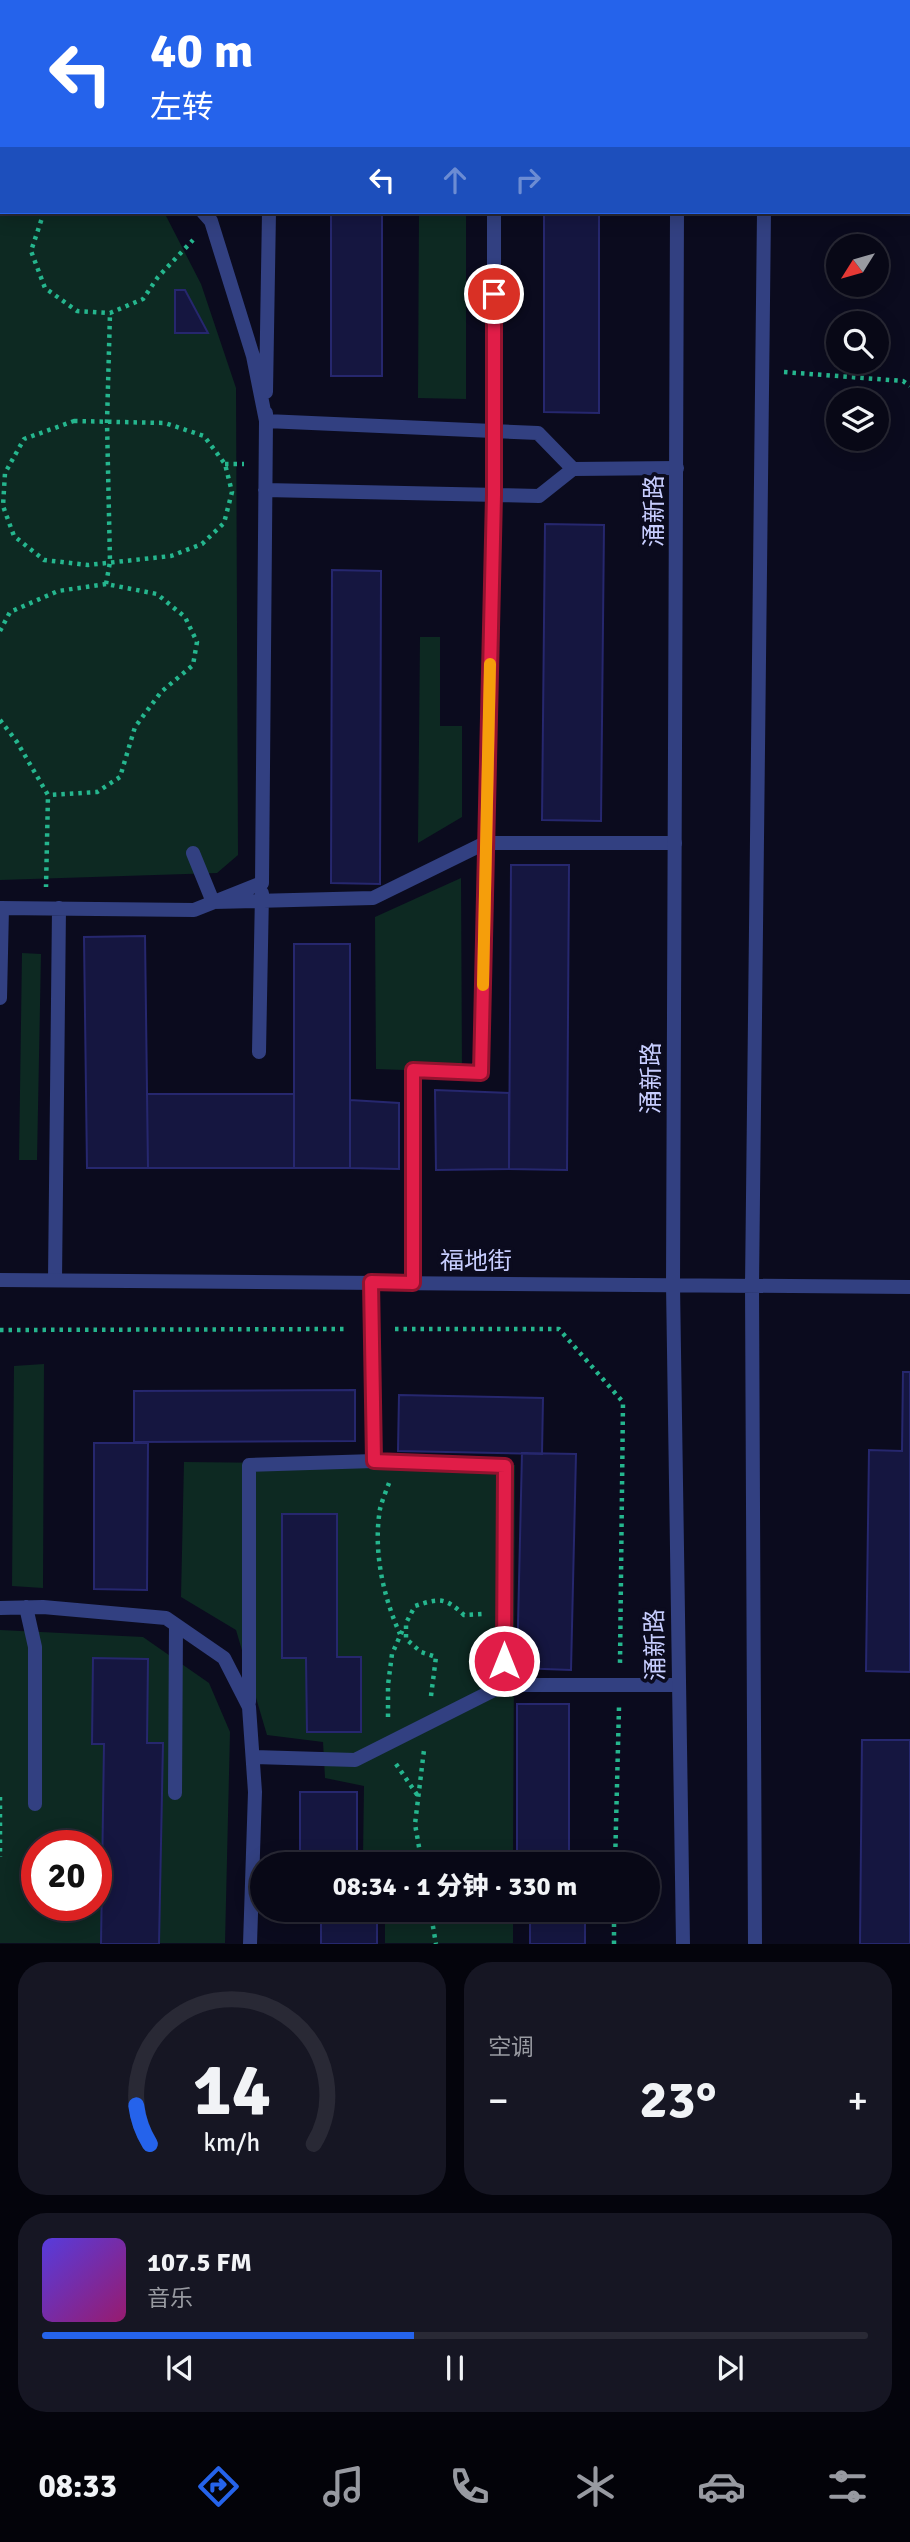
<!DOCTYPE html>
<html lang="zh">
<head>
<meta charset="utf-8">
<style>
	:root { --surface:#080816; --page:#161623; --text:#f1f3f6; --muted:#989aa1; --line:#292935; --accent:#2563eb }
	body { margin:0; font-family:Signika,"Noto Sans SC",sans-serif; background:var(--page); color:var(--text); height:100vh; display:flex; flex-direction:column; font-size:26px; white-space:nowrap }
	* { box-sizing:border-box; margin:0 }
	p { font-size:23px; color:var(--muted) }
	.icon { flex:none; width:38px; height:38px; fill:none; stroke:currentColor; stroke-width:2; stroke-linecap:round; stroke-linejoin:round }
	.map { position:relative; height:1944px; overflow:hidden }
	.drawer { display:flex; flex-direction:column; gap:18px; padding:18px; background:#04040c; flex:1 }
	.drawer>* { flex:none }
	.guide { position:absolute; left:0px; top:0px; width:910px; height:214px; box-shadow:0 4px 18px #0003,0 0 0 2px var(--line); background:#2563eb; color:#fff; overflow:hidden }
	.needle { width:46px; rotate:233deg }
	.controls { position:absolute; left:826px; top:234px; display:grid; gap:14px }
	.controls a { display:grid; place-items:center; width:63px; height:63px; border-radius:50%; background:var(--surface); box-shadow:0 4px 18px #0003,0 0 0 2px var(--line); font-size:35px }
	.speed { position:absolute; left:21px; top:1830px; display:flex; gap:14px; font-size:35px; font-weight:700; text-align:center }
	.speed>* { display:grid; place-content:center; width:91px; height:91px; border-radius:50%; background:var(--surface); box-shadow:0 4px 18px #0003,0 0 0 2px var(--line); line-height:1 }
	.speed .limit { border:10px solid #d22; background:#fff; color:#111 }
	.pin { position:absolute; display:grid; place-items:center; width:60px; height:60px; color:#fff; margin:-30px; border:4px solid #fff; border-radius:50%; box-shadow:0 2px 7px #0007 }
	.me { position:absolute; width:77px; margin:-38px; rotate:0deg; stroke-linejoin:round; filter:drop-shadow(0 0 5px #0008) }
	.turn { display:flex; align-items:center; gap:24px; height:147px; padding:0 35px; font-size:32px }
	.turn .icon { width:91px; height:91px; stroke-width:2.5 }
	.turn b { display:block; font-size:49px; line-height:60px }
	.lanes { display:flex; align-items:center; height:66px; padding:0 35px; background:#0003; justify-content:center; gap:35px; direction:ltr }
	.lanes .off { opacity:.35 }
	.big { font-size:52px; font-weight:800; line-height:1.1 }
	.drawer .tile { flex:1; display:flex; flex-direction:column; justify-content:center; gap:10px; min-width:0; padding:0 24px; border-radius:28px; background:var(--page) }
	.drawer .dial { align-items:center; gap:0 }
	.dial svg { height:182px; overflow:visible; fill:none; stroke:var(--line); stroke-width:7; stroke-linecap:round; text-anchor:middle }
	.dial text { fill:var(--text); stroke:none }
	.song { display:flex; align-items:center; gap:21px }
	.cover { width:84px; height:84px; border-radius:10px; background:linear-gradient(135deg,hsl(250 70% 55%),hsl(320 70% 35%)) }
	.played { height:7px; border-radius:4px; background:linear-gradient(90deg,var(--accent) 45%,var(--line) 45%) }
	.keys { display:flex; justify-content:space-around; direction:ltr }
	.heat { display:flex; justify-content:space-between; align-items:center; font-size:38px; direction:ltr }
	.drawer .tiles { flex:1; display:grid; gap:18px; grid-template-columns:1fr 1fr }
	.tile:last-child { grid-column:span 2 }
	.trip { position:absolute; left:250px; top:1852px; width:410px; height:70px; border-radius:35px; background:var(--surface); box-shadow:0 4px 18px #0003,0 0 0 2px var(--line); font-weight:800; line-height:70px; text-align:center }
	.menu { display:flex; height:112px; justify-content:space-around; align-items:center; background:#030309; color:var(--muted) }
	.menu .icon { width:49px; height:49px }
	.menu .current { color:var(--accent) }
	.menu b { font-size:32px; color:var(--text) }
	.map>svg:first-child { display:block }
	.green { fill:#0d2922; fill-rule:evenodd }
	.building { fill:#151640; stroke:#26276e; stroke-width:2 }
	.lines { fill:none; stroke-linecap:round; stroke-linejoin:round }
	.path { stroke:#25b68e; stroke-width:4.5; stroke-dasharray:3.5 5; stroke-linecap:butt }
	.service { stroke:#324081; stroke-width:14 }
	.tertiary { stroke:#324081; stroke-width:14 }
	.route-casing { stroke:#92132f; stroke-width:18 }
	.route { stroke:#e11d48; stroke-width:12 }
	.slow { stroke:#f59e0b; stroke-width:12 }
	.labels { text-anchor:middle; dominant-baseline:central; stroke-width:7; stroke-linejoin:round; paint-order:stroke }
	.street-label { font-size:24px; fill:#c8ceff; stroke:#0b0b1e }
</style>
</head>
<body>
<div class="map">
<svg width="910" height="1944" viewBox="0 0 910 1944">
	<rect width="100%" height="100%" fill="#0b0b1e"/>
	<path class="green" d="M0 62 2 212H164L201 284 236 388 238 855 217 873 0 880Z
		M419 212H466V399L418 398Z
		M420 637H440V726H462V817L418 843Z
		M461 878 462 1072 376 1069 375 917Z
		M22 953 41 954 37 1160H19Z
		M44 1364 43 1588 12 1586 14 1366Z
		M184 1462 515 1465 513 1864H378L363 1857 364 1786 325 1778 323 1742 267 1735 236 1630 181 1597Z
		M0 1630 143 1637 209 1683 230 1732 225 1943H0ZM37 1846H96V1906H37Z
		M385 1909H513V1943H385Z"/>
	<path class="building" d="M518 0H574V2H518Z
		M331 212H382V376H331Z
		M544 212H599V413L544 412Z
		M175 290H185L208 333H175Z
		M545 524 604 525 601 821 542 820Z
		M332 570 381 571 380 884 331 883Z
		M511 865H569L567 1170 509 1169Z
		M145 936 148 1168H87L84 937Z
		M294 944H350V1168H294Z
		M435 1090 509 1093V1169L436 1170Z
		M147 1094H294V1168H148Z
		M350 1100 399 1103V1169L350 1168Z
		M903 1372H910V1672L866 1671 869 1450 902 1451Z
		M355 1390V1441L134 1442V1391Z
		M399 1395 543 1398 542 1454 398 1451Z
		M94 1443H148L147 1590 94 1589Z
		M522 1453 576 1454 571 1670 517 1668Z
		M282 1514H337V1657H361V1732H307L306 1658H282Z
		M93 1658 148 1659 147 1743H163L159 1944H101L104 1744H92Z
		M517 1704H569V1864H517Z
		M862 1740H910V1944H860Z
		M300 1792H357V1864H300Z
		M321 1909H377V1944H321Z
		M530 1909H585V1944H530Z"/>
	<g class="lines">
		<path class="path" d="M44 212 31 251 45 288 77 311 110 313 143 299 158 277 193 240
			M784 372 903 381 910 386
			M74 421 165 423 204 436 225 464 232 492 224 523 202 544 171 556 88 565 44 560 14 536 3 506 5 473 24 439Z
			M225 464H244
			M106 584 110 562 107 422 110 313
			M0 631 10 612 58 591 106 584 157 594 185 617 197 642 193 665 161 692 135 727 120 777 97 792 48 795
			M0 720 17 742 48 795 46 887
			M395 1329H559L623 1402 620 1663
			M0 1330 348 1329
			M389 1483C386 1491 382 1501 380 1509 373 1551 383 1596 400 1634
			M431 1696 436 1657 421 1652 406 1639V1623L415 1606C439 1598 445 1597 464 1615L482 1614
			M388 1717V1685L392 1654 404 1627
			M396 1764 418 1796
			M0 1797V1857
			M422 1864 415 1824 424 1750
			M615 1864 619 1707
			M430 1909 436 1944
			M614 1944V1909"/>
		<path class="service" d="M493 0V2
			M13 2V0
			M164 2V0
			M273 2V0
			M385 2V0
			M0 17 2 18
			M266 392 269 212
			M266 413V421L538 433 573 469
			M265 490 539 496 573 469 677 468
			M193 853 213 902 373 898 485 843 494 495V212
			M0 908 194 910 262 883 266 421 253 356 211 221 203 212
			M0 998 2 908
			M259 1052 262 893
			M55 1280 59 908
			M371 1282 374 1461 505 1466 504 1685
			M413 1283V1070L481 1073 485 843H675
			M26 1607 35 1647V1804
			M0 1608 43 1607 166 1618 224 1658 249 1707 255 1792 250 1944
			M249 1702V1465L374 1461
			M253 1757 355 1760 504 1685H679
			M175 1793 176 1625"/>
		<path class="tertiary" d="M676 0V2
			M766 2V0
			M677 212 673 1285 683 1944
			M0 1280 910 1287
			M755 1944 752 1286 764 212"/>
	</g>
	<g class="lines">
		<g class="route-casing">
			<path id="route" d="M494 294V495L481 1073 413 1070V1283L371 1282 374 1461 505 1466 504 1661"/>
		</g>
		<use href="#route" class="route"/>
		<path class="slow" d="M483 985 490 664"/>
	</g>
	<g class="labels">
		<g class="street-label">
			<text transform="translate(654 511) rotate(-90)">涌新路</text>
			<text transform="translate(651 1078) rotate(-90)">涌新路</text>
			<text x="476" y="1261">福地街</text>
			<text transform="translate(655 1645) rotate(-91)">涌新路</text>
		</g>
	</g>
</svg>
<div class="controls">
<a><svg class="needle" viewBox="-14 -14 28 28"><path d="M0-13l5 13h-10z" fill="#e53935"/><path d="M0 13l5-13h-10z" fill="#989aa1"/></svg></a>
<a><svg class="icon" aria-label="search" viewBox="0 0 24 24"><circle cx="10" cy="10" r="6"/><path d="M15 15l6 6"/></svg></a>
<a><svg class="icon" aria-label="layers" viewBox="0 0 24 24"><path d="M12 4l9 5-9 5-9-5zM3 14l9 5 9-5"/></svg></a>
</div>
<div class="speed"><div class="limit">20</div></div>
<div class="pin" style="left:494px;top:294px;background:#d93025"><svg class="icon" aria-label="arrive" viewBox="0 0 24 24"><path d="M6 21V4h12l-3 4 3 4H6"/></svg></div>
<svg class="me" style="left:504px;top:1661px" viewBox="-20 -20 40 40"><circle r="17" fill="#e11d48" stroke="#fff" stroke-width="3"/><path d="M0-11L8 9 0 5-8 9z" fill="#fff"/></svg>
<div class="trip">08:34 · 1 分钟 · 330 m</div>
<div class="guide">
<div class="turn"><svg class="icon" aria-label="left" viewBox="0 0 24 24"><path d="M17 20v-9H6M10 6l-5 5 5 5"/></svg><div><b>40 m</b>左转</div></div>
<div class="lanes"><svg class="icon" aria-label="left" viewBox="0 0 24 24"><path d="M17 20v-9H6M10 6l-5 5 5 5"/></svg><svg class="icon off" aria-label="ahead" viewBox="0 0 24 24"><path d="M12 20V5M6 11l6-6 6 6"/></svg><svg class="icon off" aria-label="right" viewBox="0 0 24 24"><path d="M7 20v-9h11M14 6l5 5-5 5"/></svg></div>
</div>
</div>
<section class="drawer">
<div class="tiles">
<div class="tile dial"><svg viewBox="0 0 100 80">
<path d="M14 69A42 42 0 1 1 86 69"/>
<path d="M14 69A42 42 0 0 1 8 52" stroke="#2563eb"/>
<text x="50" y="56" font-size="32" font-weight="700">14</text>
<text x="50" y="72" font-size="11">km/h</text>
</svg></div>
<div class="tile"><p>空调</p>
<div class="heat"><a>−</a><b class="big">23°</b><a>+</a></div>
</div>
<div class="tile">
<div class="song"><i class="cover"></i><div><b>107.5 FM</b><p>音乐</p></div></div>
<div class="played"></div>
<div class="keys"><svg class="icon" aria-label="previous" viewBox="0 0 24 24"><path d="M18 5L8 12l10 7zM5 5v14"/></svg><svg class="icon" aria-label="pause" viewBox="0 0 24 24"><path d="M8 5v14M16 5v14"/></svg><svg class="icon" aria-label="next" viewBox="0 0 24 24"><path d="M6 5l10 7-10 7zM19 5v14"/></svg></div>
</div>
</div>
</section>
<nav class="menu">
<b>08:33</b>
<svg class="icon current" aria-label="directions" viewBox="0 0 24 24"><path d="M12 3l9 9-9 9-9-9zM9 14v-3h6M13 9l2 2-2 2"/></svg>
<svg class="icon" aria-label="music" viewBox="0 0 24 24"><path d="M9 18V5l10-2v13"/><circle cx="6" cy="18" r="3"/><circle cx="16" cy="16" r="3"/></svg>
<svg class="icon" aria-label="phone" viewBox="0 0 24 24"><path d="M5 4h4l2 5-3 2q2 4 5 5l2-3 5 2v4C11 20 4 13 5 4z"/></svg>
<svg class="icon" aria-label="climate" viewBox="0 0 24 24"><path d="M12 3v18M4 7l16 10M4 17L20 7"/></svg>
<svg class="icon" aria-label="car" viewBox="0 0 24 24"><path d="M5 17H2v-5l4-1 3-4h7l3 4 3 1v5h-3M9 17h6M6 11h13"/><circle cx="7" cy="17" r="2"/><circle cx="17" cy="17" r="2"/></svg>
<svg class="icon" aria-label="filters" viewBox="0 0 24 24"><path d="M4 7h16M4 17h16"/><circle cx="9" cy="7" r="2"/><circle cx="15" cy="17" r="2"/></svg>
</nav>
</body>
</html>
